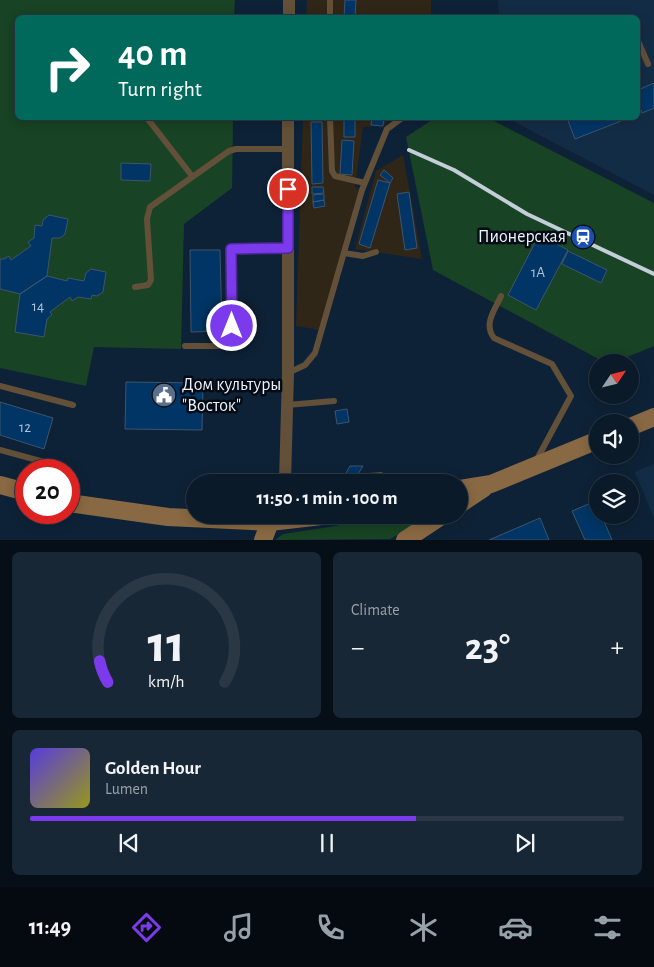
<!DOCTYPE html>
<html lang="en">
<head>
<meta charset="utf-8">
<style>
	:root { --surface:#0a1a29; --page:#182735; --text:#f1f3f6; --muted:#99a1a8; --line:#2a3846; --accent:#7c3aed }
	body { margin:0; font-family:"Alegreya Sans",sans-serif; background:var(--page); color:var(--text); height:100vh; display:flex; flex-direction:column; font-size:19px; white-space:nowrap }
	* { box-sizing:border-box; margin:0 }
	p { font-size:16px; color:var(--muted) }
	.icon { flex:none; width:28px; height:28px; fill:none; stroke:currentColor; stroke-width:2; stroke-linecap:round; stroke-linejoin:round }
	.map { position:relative; height:540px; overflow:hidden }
	.side { display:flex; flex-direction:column; gap:12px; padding:12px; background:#060e17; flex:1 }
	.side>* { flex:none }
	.banner { position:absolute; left:15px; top:15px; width:625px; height:105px; border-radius:8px; box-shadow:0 2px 12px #0003,0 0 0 1px var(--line); background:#00695c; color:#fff; overflow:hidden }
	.needle { width:32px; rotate:55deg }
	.tools { position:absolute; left:589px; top:354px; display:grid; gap:10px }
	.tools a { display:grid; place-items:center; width:50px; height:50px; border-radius:50%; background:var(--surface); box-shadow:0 2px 12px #0003,0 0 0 1px var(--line); font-size:25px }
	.speed { position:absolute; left:15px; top:459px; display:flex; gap:10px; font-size:25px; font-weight:700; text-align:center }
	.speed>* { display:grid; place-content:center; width:65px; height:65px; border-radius:50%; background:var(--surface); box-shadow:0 2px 12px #0003,0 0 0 1px var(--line); line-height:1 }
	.speed .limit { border:8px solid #d22; background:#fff; color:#111 }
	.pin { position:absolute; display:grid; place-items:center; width:42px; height:42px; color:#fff; margin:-21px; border:2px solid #fff; border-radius:50%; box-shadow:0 1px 5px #0007 }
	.me { position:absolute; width:55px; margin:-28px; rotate:0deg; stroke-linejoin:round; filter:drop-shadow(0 0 4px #0008) }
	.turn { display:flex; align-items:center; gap:18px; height:105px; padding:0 20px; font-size:22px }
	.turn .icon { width:65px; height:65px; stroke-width:2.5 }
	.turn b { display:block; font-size:35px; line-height:42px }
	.big { font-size:38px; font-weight:700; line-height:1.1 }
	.side .widget { flex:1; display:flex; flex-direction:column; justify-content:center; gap:8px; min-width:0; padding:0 18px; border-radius:8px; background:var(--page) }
	.side .dial { align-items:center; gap:0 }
	.dial svg { height:130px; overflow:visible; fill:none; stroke:var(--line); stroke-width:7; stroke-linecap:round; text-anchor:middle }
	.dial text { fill:var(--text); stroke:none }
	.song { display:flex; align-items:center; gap:15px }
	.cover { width:60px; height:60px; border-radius:8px; background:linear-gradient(135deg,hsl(250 70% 55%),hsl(60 70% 35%)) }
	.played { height:5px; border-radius:2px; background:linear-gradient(90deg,var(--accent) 65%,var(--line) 65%) }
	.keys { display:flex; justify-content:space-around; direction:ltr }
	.heat { display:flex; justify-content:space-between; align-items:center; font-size:28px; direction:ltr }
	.side .tiles { flex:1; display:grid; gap:12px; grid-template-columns:1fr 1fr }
	.widget:last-child { grid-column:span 2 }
	.trip { position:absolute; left:186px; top:474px; width:282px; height:50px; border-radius:25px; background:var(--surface); box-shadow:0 2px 12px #0003,0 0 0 1px var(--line); font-weight:700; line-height:50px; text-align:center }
	.tabs { display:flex; height:80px; justify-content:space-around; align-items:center; background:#040a10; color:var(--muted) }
	.tabs .icon { width:35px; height:35px }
	.tabs .selected { color:var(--accent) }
	.tabs b { font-size:22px; color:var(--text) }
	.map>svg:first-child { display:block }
	.built { fill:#132c46 }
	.industrial { fill:#302617 }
	.green { fill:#184324 }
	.building { fill:#003565; stroke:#3e546c }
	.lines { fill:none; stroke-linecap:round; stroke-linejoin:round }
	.lane { stroke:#635038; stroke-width:6 }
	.street { stroke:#635038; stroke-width:12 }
	.secondary { stroke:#896943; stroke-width:18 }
	.rail { stroke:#c3ced9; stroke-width:4 }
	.route-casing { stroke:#51269a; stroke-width:12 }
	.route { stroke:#7c3aed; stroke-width:9 }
	.labels { text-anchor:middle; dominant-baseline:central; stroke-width:5; stroke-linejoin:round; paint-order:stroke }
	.number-label { font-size:15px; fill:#b0c4d6 }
	.poi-label { font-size:18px; fill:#ebf3fc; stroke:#040b14; text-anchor:end }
</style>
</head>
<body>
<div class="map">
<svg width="654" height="540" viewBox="0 0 654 540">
	<rect width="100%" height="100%" fill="#0e2237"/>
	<path class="built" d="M498 0H654V195L507 118H638V18L499 17Z
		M654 464V518L635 472Z"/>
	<path class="industrial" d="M307 0H431V17L306 18Z
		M303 118H389L385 125 363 127 355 187 359 189 320 330 296 326Z
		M403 155 422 259 355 249 376 171Z"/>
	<path class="green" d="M0 0H235L234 17 18 18V118H233L232 188 184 224 181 349 94 347 86 386 0 368Z
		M435 118H488L654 203V346L615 362H604L433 270 406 137Z
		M380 515H417L416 521 411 527 390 539 275 540 283 534 336 526Z"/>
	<path class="building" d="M345 0H356L355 18H344Z
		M654 83V108L642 113 638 102V90Z
		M344 118H355V137H344Z
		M372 118H384L383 126 371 125Z
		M567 118H619L621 121 575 139Z
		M311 122H322L323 183 312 184Z
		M342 140 354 141 352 175 340 174Z
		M121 163 151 164 150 181 121 180Z
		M384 170 393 178 390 183 380 175Z
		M378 180 390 183 370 248 359 244Z
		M312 187H323L324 193 312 194Z
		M409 192 417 248 405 250 397 194Z
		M324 194V200L313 202V195Z
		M324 200 325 206 314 208 313 202Z
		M49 215 68 219 65 234 60 238H52L47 276 20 294 0 289V259H4L9 256 11 260 31 246 28 242 34 238 35 225 42 226 43 220Z
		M539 235 568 250 536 310 508 295Z
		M190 250H220L222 331 191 332Z
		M568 251 607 270 601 283 562 264Z
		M91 269 106 272 103 292 97 296 92 295 91 299 78 297 72 301 70 297 50 312 52 315 47 319 44 337 15 332 20 294 47 276 67 281 68 278 84 281 86 273Z
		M126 382 203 383 202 430 125 429Z
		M0 402 53 418 44 449 0 435Z
		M347 409 349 422 337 424 335 411Z
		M350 466H363L353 482H341Z
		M598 500V515H612L603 519 612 540H585L572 511Z
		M540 518 549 540H489Z"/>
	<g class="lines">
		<path class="lane" d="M330 0V18
			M638 41 648 64
			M147 118 192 176
			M330 118 332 171 335 176 365 183
			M344 253 363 256 376 252
			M135 287 148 285 151 280 147 219 150 207 229 151 236 149H288
			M501 296C495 310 483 324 494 338L552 364 571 396 536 461
			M185 346H232L231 249 288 248
			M288 373 305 365 315 353 362 190 387 129 402 118
			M0 386 73 405
			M287 405 334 401
			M0 450 55 465
			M357 477 381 475 387 482
			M332 482 336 479 343 478"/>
		<path class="street" d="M289 18V0
			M285 482 288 373V118"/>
		<path class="secondary" d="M630 427 654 417
			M0 485 26 492
			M460 489 491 484 598 440
			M69 503 168 517 270 522 330 515
			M460 504 484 488
			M263 540 270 522
			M405 540 443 515"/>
		<path class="rail" d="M409 150 454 170 527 214 654 274"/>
	</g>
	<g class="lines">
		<g class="route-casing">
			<path id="route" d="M232 326 231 249 288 248V189"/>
		</g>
		<use href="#route" class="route"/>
	</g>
	<defs>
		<g id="station-disc" transform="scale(1.25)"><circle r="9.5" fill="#1a4fb4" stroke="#040b14"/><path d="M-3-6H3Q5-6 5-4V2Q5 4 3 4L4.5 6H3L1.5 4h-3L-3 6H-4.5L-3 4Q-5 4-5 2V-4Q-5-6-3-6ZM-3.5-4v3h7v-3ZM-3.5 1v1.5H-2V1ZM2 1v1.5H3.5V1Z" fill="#fff"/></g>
		<g id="civic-disc" transform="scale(1.25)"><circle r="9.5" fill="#5c6f8a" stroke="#040b14"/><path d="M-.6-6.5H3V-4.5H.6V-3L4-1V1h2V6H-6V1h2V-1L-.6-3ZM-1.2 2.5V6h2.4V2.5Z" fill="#fff"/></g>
	</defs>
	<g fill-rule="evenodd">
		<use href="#station-disc" x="583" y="237"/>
		<use href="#civic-disc" x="164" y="395"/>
	</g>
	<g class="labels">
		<g class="number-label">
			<text x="538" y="272">1А</text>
			<text x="38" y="306">14</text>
			<text x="25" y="427">12</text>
		</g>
		<g class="poi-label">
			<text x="566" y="237">Пионерская</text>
			<text x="182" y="385" text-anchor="start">Дом культуры<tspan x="182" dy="21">"Восток"</tspan></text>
		</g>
	</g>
</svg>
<div class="tools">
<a><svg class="needle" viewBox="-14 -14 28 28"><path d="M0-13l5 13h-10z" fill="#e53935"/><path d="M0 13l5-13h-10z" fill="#99a1a8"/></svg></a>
<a><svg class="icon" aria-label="sound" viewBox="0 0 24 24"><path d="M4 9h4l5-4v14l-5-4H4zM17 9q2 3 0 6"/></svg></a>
<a><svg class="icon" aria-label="layers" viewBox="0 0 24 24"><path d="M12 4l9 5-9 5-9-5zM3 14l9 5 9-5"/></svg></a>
</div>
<div class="speed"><div class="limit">20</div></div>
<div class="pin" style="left:288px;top:189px;background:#d93025"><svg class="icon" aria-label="arrive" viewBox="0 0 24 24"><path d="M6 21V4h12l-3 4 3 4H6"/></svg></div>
<svg class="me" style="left:232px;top:326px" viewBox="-20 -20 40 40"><circle r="17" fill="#7c3aed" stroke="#fff" stroke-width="3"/><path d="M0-11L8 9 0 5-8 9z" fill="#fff"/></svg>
<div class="trip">11:50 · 1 min · 100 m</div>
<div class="banner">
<div class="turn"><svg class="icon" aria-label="right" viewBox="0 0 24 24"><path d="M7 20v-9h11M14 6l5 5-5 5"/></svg><div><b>40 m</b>Turn right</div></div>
</div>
</div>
<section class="side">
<div class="tiles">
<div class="widget dial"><svg viewBox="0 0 100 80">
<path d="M14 69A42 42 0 1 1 86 69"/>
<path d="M14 69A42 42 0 0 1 9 56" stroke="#7c3aed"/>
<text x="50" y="56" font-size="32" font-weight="700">11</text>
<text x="50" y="72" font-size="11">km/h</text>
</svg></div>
<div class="widget"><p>Climate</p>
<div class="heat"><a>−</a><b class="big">23°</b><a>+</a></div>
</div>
<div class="widget">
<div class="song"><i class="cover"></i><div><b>Golden Hour</b><p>Lumen</p></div></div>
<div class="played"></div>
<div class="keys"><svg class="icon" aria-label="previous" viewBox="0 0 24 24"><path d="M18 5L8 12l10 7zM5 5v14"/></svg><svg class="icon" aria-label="pause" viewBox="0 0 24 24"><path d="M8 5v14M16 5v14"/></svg><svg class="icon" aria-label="next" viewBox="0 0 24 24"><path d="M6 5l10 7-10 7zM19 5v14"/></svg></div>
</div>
</div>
</section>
<nav class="tabs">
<b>11:49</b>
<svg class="icon selected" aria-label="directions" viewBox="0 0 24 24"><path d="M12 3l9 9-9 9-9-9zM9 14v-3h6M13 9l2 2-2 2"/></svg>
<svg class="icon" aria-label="music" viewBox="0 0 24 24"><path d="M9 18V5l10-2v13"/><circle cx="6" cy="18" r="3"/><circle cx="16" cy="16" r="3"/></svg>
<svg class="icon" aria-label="phone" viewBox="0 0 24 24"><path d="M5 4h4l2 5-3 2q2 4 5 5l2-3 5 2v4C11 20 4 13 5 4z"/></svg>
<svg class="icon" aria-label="climate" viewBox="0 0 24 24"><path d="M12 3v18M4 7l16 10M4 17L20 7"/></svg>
<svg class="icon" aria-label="car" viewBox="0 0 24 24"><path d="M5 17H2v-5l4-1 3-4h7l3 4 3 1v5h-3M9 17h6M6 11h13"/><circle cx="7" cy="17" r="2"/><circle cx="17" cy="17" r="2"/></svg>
<svg class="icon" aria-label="filters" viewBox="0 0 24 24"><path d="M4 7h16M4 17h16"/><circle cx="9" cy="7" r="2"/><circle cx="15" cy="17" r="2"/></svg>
</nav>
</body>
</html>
